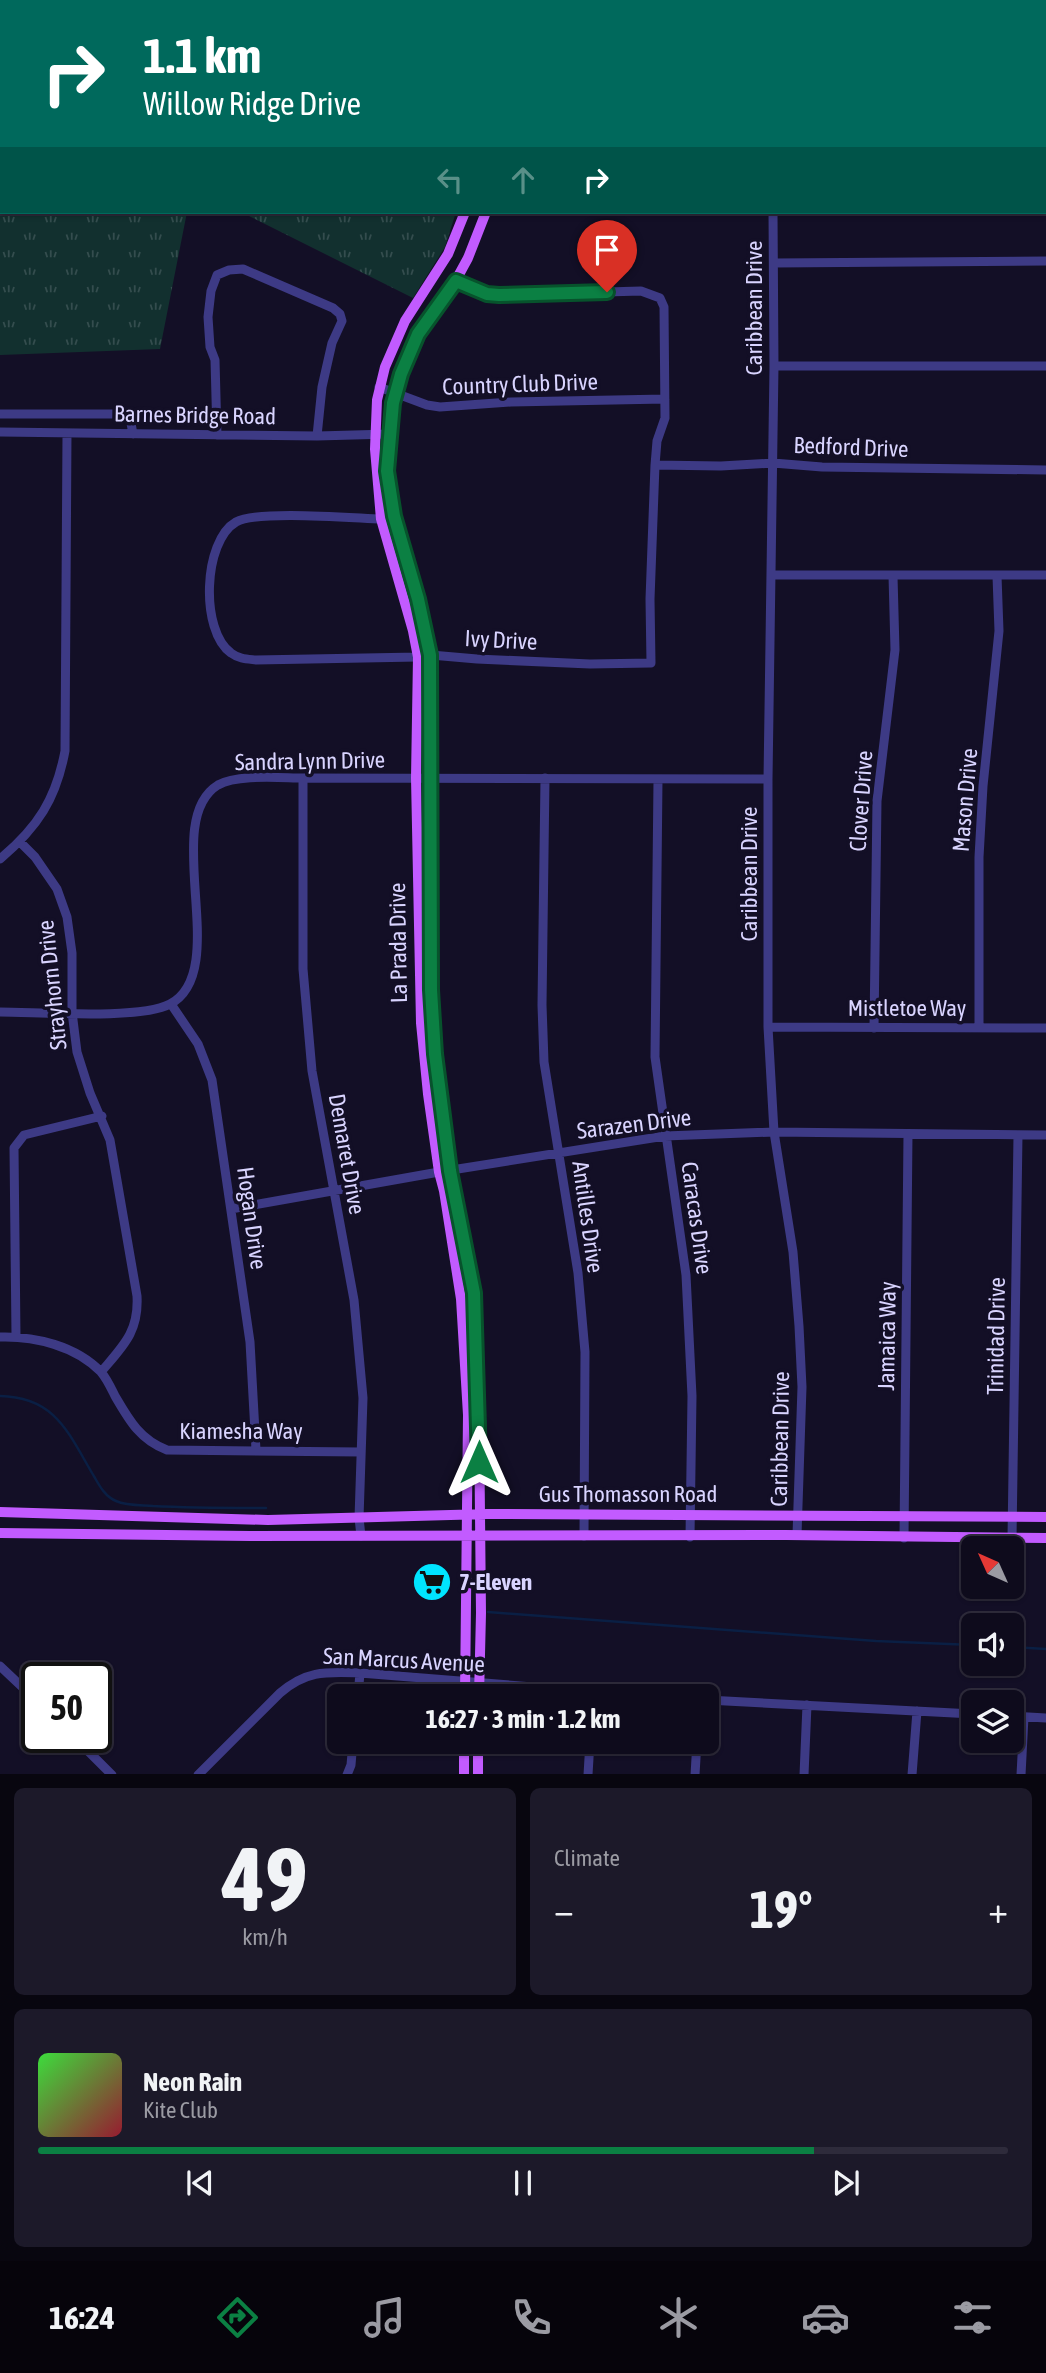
<!DOCTYPE html>
<html lang="en">
<head>
<meta charset="utf-8">
<style>
	:root { --surface:#0e0b1c; --page:#1c1929; --text:#f1f3f6; --muted:#9b9ba3; --line:#2e2b3b; --accent:#0b8043 }
	body { margin:0; font-family:"Asap Condensed",sans-serif; background:var(--page); color:var(--text); height:100vh; display:flex; flex-direction:column; font-size:26px; white-space:nowrap }
	* { box-sizing:border-box; margin:0 }
	p { font-size:23px; color:var(--muted) }
	.icon { flex:none; width:38px; height:38px; fill:none; stroke:currentColor; stroke-width:2; stroke-linecap:round; stroke-linejoin:round }
	.map { position:relative; height:1774px; overflow:hidden }
	.side { display:flex; flex-direction:column; gap:14px; padding:14px; background:#08060f; flex:1 }
	.side>* { flex:none }
	.guide { position:absolute; left:0px; top:0px; width:1046px; height:214px; box-shadow:0 2px 5px #0004,0 0 0 2px var(--line); background:#00695c; color:#fff; overflow:hidden }
	.needle { width:46px; rotate:315deg }
	.fabs { position:absolute; left:961px; top:1536px; display:grid; gap:14px }
	.fabs a { display:grid; place-items:center; width:63px; height:63px; border-radius:10px; background:var(--surface); box-shadow:0 2px 5px #0004,0 0 0 2px var(--line); font-size:35px }
	.speed { position:absolute; left:21px; top:1662px; display:flex; gap:14px; font-size:35px; font-weight:700; text-align:center }
	.speed>* { display:grid; place-content:center; width:91px; height:91px; border-radius:50%; background:var(--surface); box-shadow:0 2px 5px #0004,0 0 0 2px var(--line); line-height:1 }
	.speed .limit { border:4px solid #111; border-radius:10px; background:#fff; color:#111 }
	.pin { position:absolute; display:grid; place-items:center; width:60px; height:60px; color:#fff; margin:-72px -30px; border-radius:50% 50% 50% 0; rotate:-45deg; box-shadow:0 0 7px #0007 }
	.pin .icon { rotate:45deg }
	.me { position:absolute; width:77px; margin:-38px; rotate:0deg; stroke-linejoin:round; filter:drop-shadow(0 0 5px #0008) }
	.turn { display:flex; align-items:center; gap:24px; height:147px; padding:0 28px; font-size:32px }
	.turn .icon { width:91px; height:91px; stroke-width:2.5 }
	.turn b { display:block; font-size:49px; line-height:60px }
	.lanes { display:flex; align-items:center; height:66px; padding:0 28px; background:#0003; justify-content:center; gap:35px; direction:ltr }
	.lanes .off { opacity:.35 }
	.big { font-size:52px; font-weight:700; line-height:1.1 }
	.side .card { flex:1; display:flex; flex-direction:column; justify-content:center; gap:10px; min-width:0; padding:0 24px; border-radius:10px; background:var(--page) }
	.side .dial { align-items:center; gap:0 }
	.dial b { font-size:91px; line-height:1 }
	.song { display:flex; align-items:center; gap:21px }
	.cover { width:84px; height:84px; border-radius:10px; background:linear-gradient(135deg,hsl(120 70% 55%),hsl(350 70% 35%)) }
	.played { height:7px; border-radius:4px; background:linear-gradient(90deg,var(--accent) 80%,var(--line) 80%) }
	.keys { display:flex; justify-content:space-around; direction:ltr }
	.heat { display:flex; justify-content:space-between; align-items:center; font-size:38px; direction:ltr }
	.side .tiles { flex:1; display:grid; gap:14px; grid-template-columns:1fr 1fr }
	.card:last-child { grid-column:span 2 }
	.trip { position:absolute; left:327px; top:1684px; width:392px; height:70px; border-radius:10px; background:var(--surface); box-shadow:0 2px 5px #0004,0 0 0 2px var(--line); font-weight:700; line-height:70px; text-align:center }
	.menu { display:flex; height:112px; justify-content:space-around; align-items:center; background:#06040b; color:var(--muted) }
	.menu .icon { width:49px; height:49px }
	.menu .selected { color:var(--accent) }
	.menu b { font-size:32px; color:var(--text) }
	.map>svg:first-child { display:block }
	.grass { fill:url(#grass-tufts) }
	.lines { fill:none; stroke-linecap:round; stroke-linejoin:round }
	.stream { stroke:#0a1f44; stroke-width:2.5 }
	.minor { stroke:#3d3a85; stroke-width:9 }
	.major { stroke:#c25bff; stroke-width:10 }
	.route-casing { stroke:#07532c; stroke-width:18 }
	.route { stroke:#0b8043; stroke-width:12 }
	.labels { text-anchor:middle; dominant-baseline:central; stroke-width:7; stroke-linejoin:round; paint-order:stroke }
	.street-label { font-size:23px; fill:#d9d4ff; stroke:#130f26 }
	.poi-label { font-size:23px; font-weight:bold; fill:#d9d4ff; stroke:#130f26; text-anchor:start }
</style>
</head>
<body>
<div class="map">
<svg width="1046" height="1775" viewBox="0 0 1046 1775">
	<defs>
		<pattern id="grass-tufts" width="24" height="20" patternUnits="userSpaceOnUse" patternTransform="scale(1.75)"><rect width="24" height="20" fill="#12302f"/><path d="M3 7l-1-3M5 7V3M7 7l1-3M15 17l-1-3M17 17v-4M19 17l1-3" fill="none" stroke="#344d4e"/></pattern>
	</defs>
	<rect width="100%" height="100%" fill="#130f26"/>
	<path class="grass" d="M0 0H527L2 2V212H187L160 349 0 355Z
		M241 212H456L445 247 413 298Z"/>
	<g class="lines">
		<path class="stream" d="M0 1396C57 1397 69 1435 95 1478 100 1487 106 1497 116 1501 127 1506 141 1505 153 1506 191 1508 228 1508 266 1508
			M488 1612 876 1641 973 1645
			M1012 1647 1046 1649"/>
		<path class="minor" d="M1045 153H1046
			M773 212 774 366 768 779V1027L774 1132 793 1252 799 1326 802 1387 797 1535
			M774 263 1046 261
			M774 366H1046
			M379 387 427 405 440 407 511 402 665 399
			M0 414H122L130 418 133 434
			M0 432 317 436 390 434
			M217 435 215 360 210 347 208 317 211 291 217 275 229 270 243 269 333 308 340 314 342 321 332 343 322 387 317 436
			M655 465 721 466 773 463 822 467 1046 470
			M394 516 381 519C352 518 258 510 236 522 203 541 200 631 231 653 239 659 247 659 256 660L418 657 431 655 477 659 590 664 651 663 650 599 655 465 657 441 665 418 664 307 660 298 641 291 499 295 487 294 456 280
			M771 575H1046
			M303 778V969L312 1071 354 1300 363 1398 359 1518 361 1536
			M545 778 542 1005 544 1062 578 1273 585 1352 584 1536
			M658 780 655 1057 686 1275 692 1396 690 1537
			M20 842 35 857 57 889 67 917 72 953V1012L77 1052 90 1093 110 1140 137 1296C139 1332 123 1346 101 1372
			M0 859C38 827 56 799 65 751L67 433
			M171 1004 198 1044 212 1080 250 1342 256 1450
			M0 1012C38 1012 140 1020 170 1004 233 971 159 821 218 785 237 774 281 778 303 778L768 779
			M768 1027 1046 1028
			M979 1027V857L983 786 999 631 997 576
			M874 1028 877 801 895 650 893 576
			M231 1209 439 1172 665 1136 774 1132 1046 1135
			M16 1336 14 1148 24 1135 102 1116
			M0 1337C35 1336 76 1346 101 1372 107 1379 111 1388 115 1396 129 1420 140 1440 167 1450L361 1452
			M904 1538 908 1134
			M1012 1538 1018 1135
			M0 1666 37 1701
			M358 1696 360 1673
			M707 1700 973 1714
			M1012 1716 1046 1718
			M75 1738 112 1775
			M198 1775 280 1693C307 1670 326 1672 360 1673L646 1696
			M347 1775 351 1765 353 1741
			M588 1775 590 1741
			M695 1775 697 1741
			M804 1775 807 1705
			M912 1775 917 1711
			M1021 1775 1024 1717"/>
		<path class="major" d="M540 2V0
			M561 2V0
			M0 1512 268 1520 487 1514 1046 1517
			M0 1533 250 1536 786 1535 1046 1538
			M465 1696 468 1415 461 1299 444 1191 439 1172 428 1094 421 1023 416 778 418 657 413 631 381 519 375 449 377 400 385 367 405 321 448 254 465 212
			M479 1696 481 1613 479 1416 473 1293 450 1171 435 1054 431 990V655L418 599 394 516 387 472 393 403 407 359 423 326 456 280 468 258 486 212
			M464 1775V1741
			M478 1775V1741"/>
	</g>
	<g class="lines">
		<g class="route-casing">
			<path id="route" d="M479 1462 474 1293 450 1171 435 1054 431 990 430 655 418 599 394 516 387 471 393 403 401 374 418 334 456 281 487 294 499 295 607 292"/>
		</g>
		<use href="#route" class="route"/>
	</g>
	<defs>
		<g id="supermarket-disc" transform="scale(2.0125)"><circle r="9.5" fill="#00e5ff" stroke="#130f26"/><path d="M-6-5.5h2.5l.6 2H6L4.5 2H-2.5L-4.4-4H-6ZM-1.5 3.2a1.3 1.3 0 1 0 .1 0ZM3 3.2a1.3 1.3 0 1 0 .1 0Z" fill="#111"/></g>
	</defs>
	<g fill-rule="evenodd">
		<use href="#supermarket-disc" x="432" y="1582"/>
	</g>
	<g class="labels">
		<g class="street-label">
			<text transform="translate(754 308) rotate(-90)">Caribbean Drive</text>
			<text transform="translate(520 384) rotate(-2)">Country Club Drive</text>
			<text transform="translate(195 415) rotate(1)">Barnes Bridge Road</text>
			<text transform="translate(851 447) rotate(2)">Bedford Drive</text>
			<text transform="translate(501 640) rotate(3)">Ivy Drive</text>
			<text transform="translate(310 761) rotate(-1)">Sandra Lynn Drive</text>
			<text transform="translate(965 800) rotate(-85)">Mason Drive</text>
			<text transform="translate(861 801) rotate(-86)">Clover Drive</text>
			<text transform="translate(749 874) rotate(-90)">Caribbean Drive</text>
			<text transform="translate(398 943) rotate(-91)">La Prada Drive</text>
			<text transform="translate(52 985) rotate(-96)">Strayhorn Drive</text>
			<text x="907" y="1008">Mistletoe Way</text>
			<text transform="translate(634 1124) rotate(-7)">Sarazen Drive</text>
			<text transform="translate(347 1154) rotate(80)">Demaret Drive</text>
			<text transform="translate(588 1217) rotate(82)">Antilles Drive</text>
			<text transform="translate(252 1218) rotate(82)">Hogan Drive</text>
			<text transform="translate(697 1218) rotate(82)">Caracas Drive</text>
			<text transform="translate(887 1336) rotate(-89)">Jamaica Way</text>
			<text transform="translate(996 1336) rotate(-89)">Trinidad Drive</text>
			<text x="241" y="1431">Kiamesha Way</text>
			<text transform="translate(780 1439) rotate(-89)">Caribbean Drive</text>
			<text x="628" y="1494">Gus Thomasson Road</text>
			<text transform="translate(404 1660) rotate(3)">San Marcus Avenue</text>
		</g>
		<g class="poi-label">
			<text x="459" y="1582">7-Eleven</text>
		</g>
	</g>
</svg>
<div class="fabs">
<a><svg class="needle" viewBox="-14 -14 28 28"><path d="M0-13l5 13h-10z" fill="#e53935"/><path d="M0 13l5-13h-10z" fill="#9b9ba3"/></svg></a>
<a><svg class="icon" aria-label="sound" viewBox="0 0 24 24"><path d="M4 9h4l5-4v14l-5-4H4zM17 9q2 3 0 6"/></svg></a>
<a><svg class="icon" aria-label="layers" viewBox="0 0 24 24"><path d="M12 4l9 5-9 5-9-5zM3 14l9 5 9-5"/></svg></a>
</div>
<div class="speed"><div class="limit">50</div></div>
<div class="pin" style="left:607px;top:292px;background:#d93025"><svg class="icon" aria-label="arrive" viewBox="0 0 24 24"><path d="M6 21V4h12l-3 4 3 4H6"/></svg></div>
<svg class="me" style="left:479px;top:1462px" viewBox="-20 -20 40 40"><path d="M0-17L14 15 0 8-14 15z" fill="#0b8043" stroke="#fff" stroke-width="4"/></svg>
<div class="trip">16:27 · 3 min · 1.2 km</div>
<div class="guide">
<div class="turn"><svg class="icon" aria-label="right" viewBox="0 0 24 24"><path d="M7 20v-9h11M14 6l5 5-5 5"/></svg><div><b>1.1 km</b>Willow Ridge Drive</div></div>
<div class="lanes"><svg class="icon off" aria-label="left" viewBox="0 0 24 24"><path d="M17 20v-9H6M10 6l-5 5 5 5"/></svg><svg class="icon off" aria-label="ahead" viewBox="0 0 24 24"><path d="M12 20V5M6 11l6-6 6 6"/></svg><svg class="icon" aria-label="right" viewBox="0 0 24 24"><path d="M7 20v-9h11M14 6l5 5-5 5"/></svg></div>
</div>
</div>
<section class="side">
<div class="tiles">
<div class="card dial"><b>49</b><p>km/h</p></div>
<div class="card"><p>Climate</p>
<div class="heat"><a>−</a><b class="big">19°</b><a>+</a></div>
</div>
<div class="card">
<div class="song"><i class="cover"></i><div><b>Neon Rain</b><p>Kite Club</p></div></div>
<div class="played"></div>
<div class="keys"><svg class="icon" aria-label="previous" viewBox="0 0 24 24"><path d="M18 5L8 12l10 7zM5 5v14"/></svg><svg class="icon" aria-label="pause" viewBox="0 0 24 24"><path d="M8 5v14M16 5v14"/></svg><svg class="icon" aria-label="next" viewBox="0 0 24 24"><path d="M6 5l10 7-10 7zM19 5v14"/></svg></div>
</div>
</div>
</section>
<nav class="menu">
<b>16:24</b>
<svg class="icon selected" aria-label="directions" viewBox="0 0 24 24"><path d="M12 3l9 9-9 9-9-9zM9 14v-3h6M13 9l2 2-2 2"/></svg>
<svg class="icon" aria-label="music" viewBox="0 0 24 24"><path d="M9 18V5l10-2v13"/><circle cx="6" cy="18" r="3"/><circle cx="16" cy="16" r="3"/></svg>
<svg class="icon" aria-label="phone" viewBox="0 0 24 24"><path d="M5 4h4l2 5-3 2q2 4 5 5l2-3 5 2v4C11 20 4 13 5 4z"/></svg>
<svg class="icon" aria-label="climate" viewBox="0 0 24 24"><path d="M12 3v18M4 7l16 10M4 17L20 7"/></svg>
<svg class="icon" aria-label="car" viewBox="0 0 24 24"><path d="M5 17H2v-5l4-1 3-4h7l3 4 3 1v5h-3M9 17h6M6 11h13"/><circle cx="7" cy="17" r="2"/><circle cx="17" cy="17" r="2"/></svg>
<svg class="icon" aria-label="filters" viewBox="0 0 24 24"><path d="M4 7h16M4 17h16"/><circle cx="9" cy="7" r="2"/><circle cx="15" cy="17" r="2"/></svg>
</nav>
</body>
</html>
